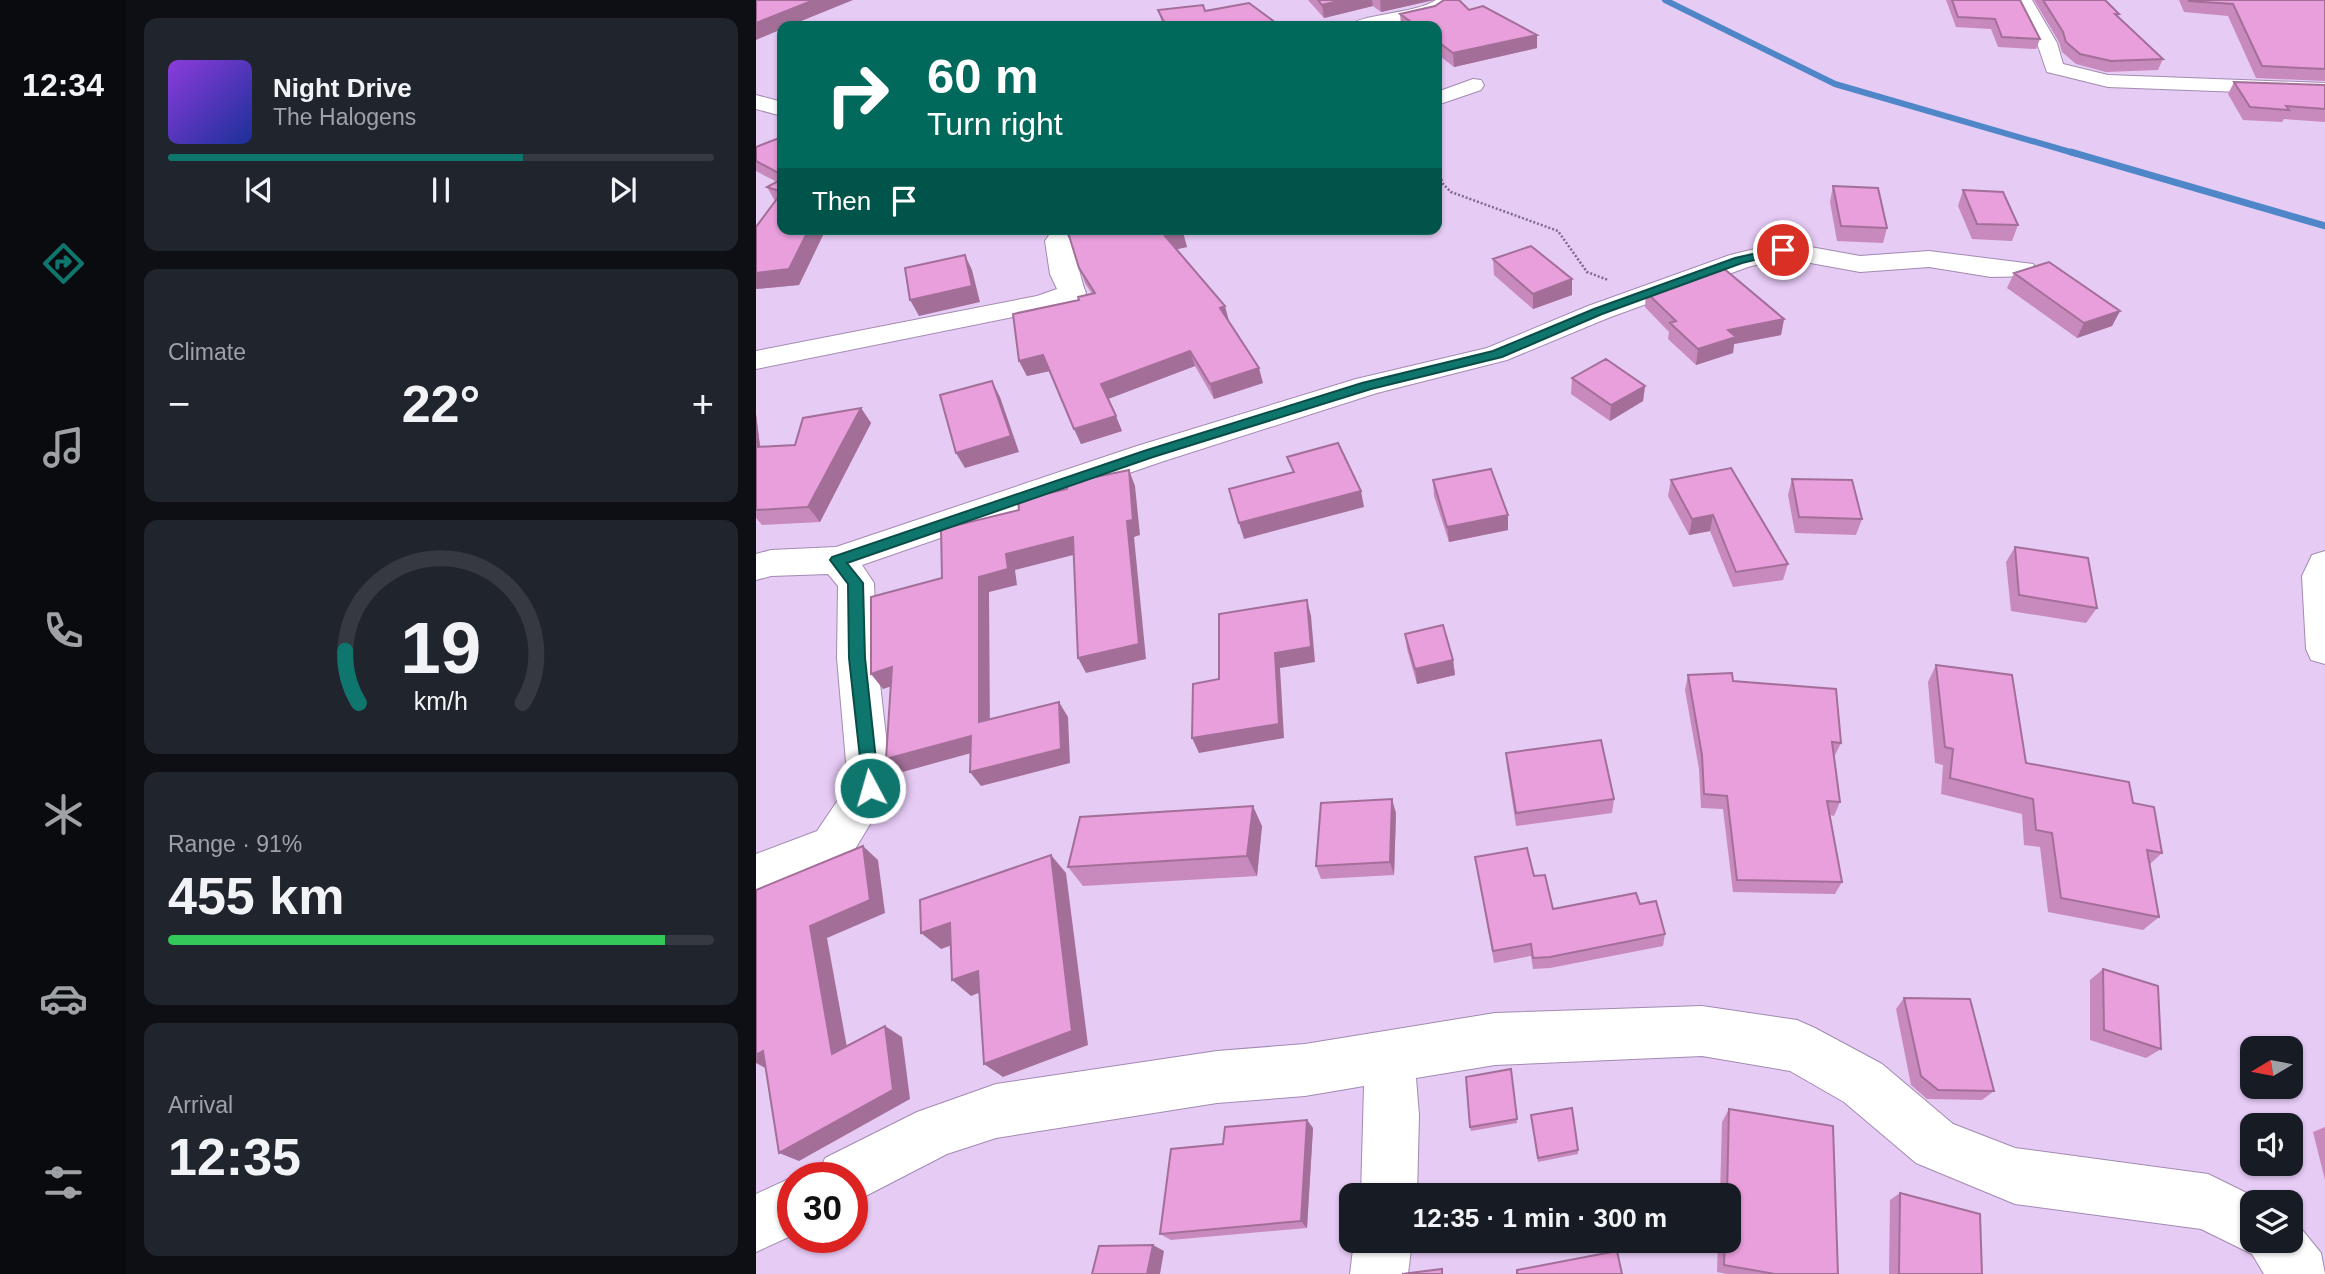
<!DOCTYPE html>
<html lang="en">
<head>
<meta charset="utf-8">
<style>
	:root { --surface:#171b24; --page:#20242c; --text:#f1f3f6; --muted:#9ea1a6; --line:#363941; --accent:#0f766e }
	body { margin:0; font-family:Arial,sans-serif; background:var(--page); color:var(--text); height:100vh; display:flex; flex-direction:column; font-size:26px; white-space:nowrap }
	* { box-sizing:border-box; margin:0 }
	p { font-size:23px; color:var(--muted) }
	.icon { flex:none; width:38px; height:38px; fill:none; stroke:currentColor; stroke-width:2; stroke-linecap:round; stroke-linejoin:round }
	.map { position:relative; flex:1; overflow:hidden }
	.drawer { display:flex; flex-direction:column; gap:18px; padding:18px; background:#0d0f14; width:630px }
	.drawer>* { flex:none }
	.hud { position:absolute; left:21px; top:21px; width:665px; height:214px; border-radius:14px; box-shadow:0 2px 5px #0004; background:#00695c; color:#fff; overflow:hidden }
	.needle { width:46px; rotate:260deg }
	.fabs { position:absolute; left:1484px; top:1036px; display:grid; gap:14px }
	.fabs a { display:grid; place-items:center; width:63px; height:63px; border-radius:14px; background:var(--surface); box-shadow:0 2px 5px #0004; font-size:35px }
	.speed { position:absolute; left:21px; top:1162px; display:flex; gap:14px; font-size:35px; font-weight:700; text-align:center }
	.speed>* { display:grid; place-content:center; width:91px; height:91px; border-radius:50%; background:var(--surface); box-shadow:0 2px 5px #0004; line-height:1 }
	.speed .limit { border:10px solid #d22; background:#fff; color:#111 }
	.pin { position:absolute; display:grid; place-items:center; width:60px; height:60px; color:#fff; margin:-30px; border:4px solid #fff; border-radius:50%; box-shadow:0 2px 7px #0007 }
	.me { position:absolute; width:77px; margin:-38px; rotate:354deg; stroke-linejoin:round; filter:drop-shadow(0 0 5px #0008) }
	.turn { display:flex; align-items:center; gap:24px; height:147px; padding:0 35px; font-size:32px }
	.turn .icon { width:91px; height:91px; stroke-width:2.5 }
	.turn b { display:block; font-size:49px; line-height:60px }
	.then { display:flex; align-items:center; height:66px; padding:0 35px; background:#0003; gap:14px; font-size:26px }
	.big { font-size:52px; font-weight:700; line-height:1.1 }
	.drawer .tile { flex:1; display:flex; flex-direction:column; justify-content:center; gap:10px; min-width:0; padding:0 24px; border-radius:14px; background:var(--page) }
	.drawer .dial { align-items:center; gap:0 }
	.dial svg { height:182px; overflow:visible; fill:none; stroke:var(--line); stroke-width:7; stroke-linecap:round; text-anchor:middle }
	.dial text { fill:var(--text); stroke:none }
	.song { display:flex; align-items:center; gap:21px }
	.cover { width:84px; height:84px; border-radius:10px; background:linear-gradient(135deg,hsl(270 70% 55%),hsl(230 70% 35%)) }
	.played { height:7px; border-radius:4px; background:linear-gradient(90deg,var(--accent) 65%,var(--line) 65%) }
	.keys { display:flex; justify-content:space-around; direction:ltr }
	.heat { display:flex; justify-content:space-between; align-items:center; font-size:38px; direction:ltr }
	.charge { height:10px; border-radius:5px; background:linear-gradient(90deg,#34c759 91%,var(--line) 0) }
	.trip { position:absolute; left:583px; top:1183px; width:402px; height:70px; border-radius:14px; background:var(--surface); box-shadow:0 2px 5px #0004; font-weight:700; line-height:70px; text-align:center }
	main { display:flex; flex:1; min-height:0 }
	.menu { display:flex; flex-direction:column; width:126px; justify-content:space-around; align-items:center; background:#090b0e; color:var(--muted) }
	.menu .icon { width:49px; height:49px }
	.menu .on { color:var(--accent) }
	.menu b { font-size:32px; color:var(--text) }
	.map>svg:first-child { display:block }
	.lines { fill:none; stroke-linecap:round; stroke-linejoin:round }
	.stream-far1 { stroke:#4e86c7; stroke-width:6 }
	.stream { stroke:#4e86c7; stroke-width:7 }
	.minor-casing { stroke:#a38ab1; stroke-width:2 }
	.path { stroke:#7c6a86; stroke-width:2.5; stroke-dasharray:2 2; stroke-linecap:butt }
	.minor { fill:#fff; fill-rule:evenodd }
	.wall { fill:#c889bc }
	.shaded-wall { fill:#a36f99 }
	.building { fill:#e99fdb; stroke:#a36f99; stroke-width:2 }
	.route { fill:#0f766e; stroke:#0a4d48; stroke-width:2 }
</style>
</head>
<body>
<main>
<nav class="menu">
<b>12:34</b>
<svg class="icon on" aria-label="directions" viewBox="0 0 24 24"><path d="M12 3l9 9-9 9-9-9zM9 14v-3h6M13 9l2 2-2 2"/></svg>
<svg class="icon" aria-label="music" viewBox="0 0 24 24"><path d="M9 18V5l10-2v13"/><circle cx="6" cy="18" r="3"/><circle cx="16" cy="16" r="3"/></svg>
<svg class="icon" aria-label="phone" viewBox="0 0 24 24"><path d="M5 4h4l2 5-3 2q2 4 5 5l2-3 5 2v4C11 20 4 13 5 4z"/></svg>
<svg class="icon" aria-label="climate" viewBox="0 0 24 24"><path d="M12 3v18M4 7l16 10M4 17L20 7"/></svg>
<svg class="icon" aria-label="car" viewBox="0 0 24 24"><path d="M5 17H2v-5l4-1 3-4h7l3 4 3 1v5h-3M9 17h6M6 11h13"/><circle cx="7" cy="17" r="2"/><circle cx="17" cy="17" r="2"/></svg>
<svg class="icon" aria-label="filters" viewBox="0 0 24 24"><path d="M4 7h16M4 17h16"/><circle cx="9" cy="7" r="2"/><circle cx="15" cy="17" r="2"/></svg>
</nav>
<section class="drawer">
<div class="tile">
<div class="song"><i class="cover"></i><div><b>Night Drive</b><p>The Halogens</p></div></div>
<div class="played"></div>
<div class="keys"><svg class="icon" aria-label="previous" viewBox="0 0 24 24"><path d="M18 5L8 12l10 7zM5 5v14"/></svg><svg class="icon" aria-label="pause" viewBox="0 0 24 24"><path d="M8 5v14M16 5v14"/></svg><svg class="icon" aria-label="next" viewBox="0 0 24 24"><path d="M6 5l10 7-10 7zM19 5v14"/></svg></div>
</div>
<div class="tile"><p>Climate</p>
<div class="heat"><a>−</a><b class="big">22°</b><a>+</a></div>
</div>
<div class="tile dial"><svg viewBox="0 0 100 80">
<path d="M14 69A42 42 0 1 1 86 69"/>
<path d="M14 69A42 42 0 0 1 8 46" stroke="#0f766e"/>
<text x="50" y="56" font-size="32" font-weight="700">19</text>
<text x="50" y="72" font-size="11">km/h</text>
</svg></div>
<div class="tile"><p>Range · 91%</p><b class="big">455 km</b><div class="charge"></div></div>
<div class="tile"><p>Arrival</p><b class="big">12:35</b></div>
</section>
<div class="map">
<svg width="1569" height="1274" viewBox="0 0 1569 1274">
	<rect width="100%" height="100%" fill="#e6cbf5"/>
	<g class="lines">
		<path class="stream-far1" d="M909 0 1079 84 1321 154"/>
		<path class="stream" d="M1315 152 1569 226"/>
		<g class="minor-casing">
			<path id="minor" d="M680 0H701C679 29 626 27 593 26 603 14 659 14 680 0Z
				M1258 0H1276L1301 43 1307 64 1352 75 1569 83V95L1352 87 1291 72 1281 43Z
				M717 79 725 80 728 85 725 90 681 105V92Z
				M0 95 26 102V116L0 109Z
				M302 233 311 235C320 248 323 276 330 293L326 299 287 311 0 369V351L281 296 301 289 294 274 289 241 293 235Z
				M1027 242 1104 256 1173 251 1277 264 1281 270 1277 276 1235 277 1173 267 1104 272 1027 258 992 267 852 318 751 360 621 393 405 462 106 565 118 583 121 658 136 788 93 859 0 896V854L61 831 92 785 81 658 82 586 72 574 15 576 0 580V554L15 550 80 547 381 446 600 379 731 348 832 306 974 255Z
				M1569 551V664L1555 660 1550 649 1546 576 1556 555Z
				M946 1006 1041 1020 1059 1028 1126 1064 1197 1124 1259 1148 1452 1174 1509 1202H1496V1241H1535V1219L1539 1221 1565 1253 1569 1274H1508L1496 1254 1445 1229 1259 1204 1160 1163 1088 1102 1034 1071 946 1056 739 1065 660 1078 663 1115 661 1195H605L608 1086 549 1096 461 1103 240 1138 191 1154 96 1203V1178H61L69 1158 161 1112 240 1084 461 1051 549 1044 739 1013Z
				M37 1177V1235L0 1252V1194Z
				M598 1241H656L652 1274H594Z"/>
		</g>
		<path class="path" d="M681 168 687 184 695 192 802 231 831 272 852 280"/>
		<use href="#minor" class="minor"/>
	</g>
	<path class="wall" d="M552 0H678L625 12 617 6 568 18Z
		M1190 0H1264L1284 39 1280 49 1242 47 1235 29 1200 27Z
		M1278 0H1349L1363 14 1362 16 1407 59 1402 70 1350 72 1320 64 1306 52 1303 42Z
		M1423 0H1569V81L1500 78 1472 16 1428 12Z
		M402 10 524 26H407Z
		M713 10 781 48 698 67 681 54V26H645L644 14Z
		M1478 82 1569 85V122L1528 119 1526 122 1487 120 1472 94Z
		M26 137V229H93L69 231 43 285 0 289V227L19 201 11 187 21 182 0 171V147Z
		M1077 186 1131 228 1127 243 1081 241 1074 202Z
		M1207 190 1262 225 1256 241 1216 239 1202 206Z
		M295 229H425L431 247 420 249 473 321 507 383 458 399 439 366 352 399 366 431 325 444 294 371 271 376 263 361 323 300 336 294 329 283 312 234 297 231Z
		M737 259 816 279V295L777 309 738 275Z
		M1258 273 1364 311 1356 326 1321 338 1251 288Z
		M890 292 1028 319 1025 335 978 344 977 353 940 365 912 339 913 332 889 307Z
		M816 378 889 386 887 401 854 421 815 394Z
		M105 408 115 423 64 522 6 525 0 518V414L4 447 39 445Z
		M1036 479 1106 519 1100 535 1039 533 1032 495Z
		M677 480 752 515V530L693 542 678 496Z
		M915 480 1032 564 1027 580 977 587 954 531 933 535 912 496Z
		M1259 547 1341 608 1330 623 1255 611 1250 562Z
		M649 634 697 660 699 675 661 684 651 649Z
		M1180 665 1270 763 1377 803 1406 853 1393 865 1403 917 1387 930 1292 912 1284 847 1268 845 1266 814 1185 794 1187 765 1179 763 1172 682Z
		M932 675 977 681 1085 743 1078 757 1084 802 1078 816 1074 815 1086 882 1079 894 977 892 967 809 945 808 943 769 929 690Z
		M750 753 858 799 856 813 760 826 751 767Z
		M640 813 638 875 565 879 560 866Z
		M506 826 501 876 327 886 312 867Z
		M719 857 778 876 797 909 884 904 909 934 907 946 794 968 777 969 775 956 738 963Z
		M1347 969 1405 1049 1390 1058 1334 1040V980Z
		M1148 998 1238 1091 1226 1100 1171 1099 1155 1085 1140 1009Z
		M755 1069 761 1123 715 1131 714 1127Z
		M973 1109 1082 1274H971L961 1272 962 1241H973V1195H964L966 1122Z
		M775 1115 822 1150V1154L782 1162Z
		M551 1120 557 1128 551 1228 415 1240 404 1234 467 1144Z
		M1569 1127V1180L1557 1132Z
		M1144 1193 1226 1274H1133L1134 1200Z"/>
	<path class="shaded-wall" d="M58 0H97L33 26H26V29L0 40V23Z
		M586 0H616L617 6 568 18 566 5Z
		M624 0H678L625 12Z
		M781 35V48L698 67 697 53Z
		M53 229H68L69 231 43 285 0 289V273Z
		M427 232 431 247 413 251 409 236Z
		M209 255 216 270 224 302 163 316 154 300Z
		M816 279V295L777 309V294Z
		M469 306 473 321 468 323 464 308Z
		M1364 311 1356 326 1321 338 1328 323Z
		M1028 319 1025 335 978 344 977 353 940 365 942 349 972 330Z
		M434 351 439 366 352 399 345 384Z
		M287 355 294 371 271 376 263 361Z
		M503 368 507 383 458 399 454 384Z
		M236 381 244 397 263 452 209 468 200 453Z
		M889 386 887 401 854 421 855 405Z
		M105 408 115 423 64 522 52 507Z
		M0 414 6 462 0 455Z
		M360 416 366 431 325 444 318 429Z
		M373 470 379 486 384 535 378 537 390 659 330 673 322 658 371 521Z
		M605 491 608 507 488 539 483 523Z
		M752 515V530L693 542 691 527Z
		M957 515 954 531 933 535 936 519Z
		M317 537 325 553 259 570 261 585 233 592 234 736 223 722V577L250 554Z
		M551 600 555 616 559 662 524 668 528 738 443 753 436 738 519 653Z
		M697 660 699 675 661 684 659 669Z
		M136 667 148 682 127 689 115 674Z
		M303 702 312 717 314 763 225 786 214 772Z
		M215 736 226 750 143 773 130 759Z
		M636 799 640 813 638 875 634 862Z
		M497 806 506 826 501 876 491 856Z
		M107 846 122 860 129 913 71 938 94 1064 76 1054 54 926Z
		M295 855 310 873 332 1045 247 1077 228 1064Z
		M194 923 213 939 185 949 165 933Z
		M222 971 240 986 215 996 196 980Z
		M129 1026 146 1037 154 1099 43 1161 23 1153Z
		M7 1051 11 1069 0 1063V1055Z
		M551 1120 557 1128 551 1228 545 1221Z
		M397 1245 408 1251 404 1274H391Z"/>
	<path class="building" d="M0 0H58L0 23Z
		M562 0H586L566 5Z
		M688 0H703L713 10 727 6 781 35 697 53 681 41V26H661L644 14 679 6Z
		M1196 0H1264L1284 39 1246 37 1239 19 1202 17Z
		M1287 0H1349L1363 14H1359L1407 59 1355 61 1324 54 1310 42 1307 32Z
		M1433 0H1569V69L1506 66 1477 4 1433 1Z
		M493 3 524 26H410L402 10 447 5 449 11Z
		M1478 82 1569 85V109L1530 106 1533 110 1494 107Z
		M26 137V175L0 161V147Z
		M26 179V229H53L33 269 0 273V227L26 192 11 187Z
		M1077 186 1122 188 1131 228 1085 226Z
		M1207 190 1247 192 1262 225 1221 224Z
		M311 229H425L427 232 409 236 469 306 464 308 503 368 454 384 434 351 345 384 360 416 318 429 287 355 263 361 257 314 323 300 322 297 339 293 323 268Z
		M775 246 816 279 777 294 737 259Z
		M209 255 216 286 154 300 149 268Z
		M1293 262 1364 311 1328 323 1258 273Z
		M966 267 1028 319 972 330 980 337 942 349 914 323 920 321 890 292Z
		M850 359 889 386 855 405 816 378Z
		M236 381 255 436 200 453 184 395Z
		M105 408 52 507 0 510V447L39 445 47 418Z
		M582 443 605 491 483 523 473 489 538 472 531 457Z
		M975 468 1032 564 980 572 957 515 936 519 915 480Z
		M735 469 752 515 691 527 677 480Z
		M373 470 377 520 371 521 383 644 322 658 317 537 250 554 252 569 223 577V722L303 702 305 749 214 772 215 736 130 759 136 667 115 674V597L186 578 185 529 263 510 262 500 311 489V483Z
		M1036 479 1096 480 1106 519 1043 517Z
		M1259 547 1332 558 1341 608 1263 595Z
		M551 600 555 647 519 653 523 724 436 738 437 684 463 679V614Z
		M687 625 697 660 659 669 649 634Z
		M1180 665 1256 675 1270 763 1373 782 1377 803 1398 807 1406 853 1391 850 1403 917 1305 898 1296 833 1280 830 1277 799 1194 778 1197 749 1189 747Z
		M976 673 977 681 1080 689 1085 743 1076 742 1084 802 1071 801 1086 882 981 880 971 796 948 794 946 755 932 675Z
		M845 740 858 799 760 813 750 753Z
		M636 799 634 862 560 866 565 803Z
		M497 806 491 856 312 867 324 817Z
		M107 846 114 900 54 926 76 1054 129 1026 137 1090 23 1153 7 1051 0 1055V890Z
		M771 848 778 876 789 875 797 909 880 893 884 904 900 901 909 934 794 957 777 958 775 944 737 951 719 857Z
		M295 855 316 1031 228 1064 222 971 196 980 194 923 165 933 164 900Z
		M1347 969 1402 986 1405 1049 1348 1030Z
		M1148 998 1214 999 1238 1091 1182 1090 1165 1076Z
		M755 1069 761 1119 714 1127 710 1077Z
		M816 1108 822 1150 782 1158 775 1115Z
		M973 1109 1077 1126 1082 1274H1019L968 1265 969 1241H973V1195H971Z
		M551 1120 545 1221 404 1234 415 1149 467 1144 469 1127Z
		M1144 1193 1224 1214 1226 1274H1143Z
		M397 1245 391 1274H336L343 1246Z
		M861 1251 866 1274H761V1270Z
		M686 1269V1274H646Z"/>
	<path class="route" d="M1027 247 1033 250 1031 252 986 263 846 314 746 357 615 389 397 457 91 563 107 583 109 658 123 788 121 794 114 796 108 794 93 658 92 584 74 560 76 557 388 451 606 383 737 351 838 309 979 258Z"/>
</svg>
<div class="fabs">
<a><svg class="needle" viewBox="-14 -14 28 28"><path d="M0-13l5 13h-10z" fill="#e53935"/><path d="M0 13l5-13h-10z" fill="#9ea1a6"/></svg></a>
<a><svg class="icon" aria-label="sound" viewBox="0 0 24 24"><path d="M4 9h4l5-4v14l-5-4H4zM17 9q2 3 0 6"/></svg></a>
<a><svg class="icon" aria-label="layers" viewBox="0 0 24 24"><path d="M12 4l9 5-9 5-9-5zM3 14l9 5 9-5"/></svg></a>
</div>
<div class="speed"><div class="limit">30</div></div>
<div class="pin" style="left:1027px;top:250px;background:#d93025"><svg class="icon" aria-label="arrive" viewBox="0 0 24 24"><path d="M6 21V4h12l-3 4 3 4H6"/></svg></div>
<svg class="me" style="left:114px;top:788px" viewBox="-20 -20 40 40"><circle r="17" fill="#0f766e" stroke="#fff" stroke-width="3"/><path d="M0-11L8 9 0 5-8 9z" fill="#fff"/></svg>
<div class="trip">12:35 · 1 min · 300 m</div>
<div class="hud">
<div class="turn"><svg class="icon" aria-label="right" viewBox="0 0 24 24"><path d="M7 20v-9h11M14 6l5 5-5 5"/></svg><div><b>60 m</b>Turn right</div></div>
<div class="then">Then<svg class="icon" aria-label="arrive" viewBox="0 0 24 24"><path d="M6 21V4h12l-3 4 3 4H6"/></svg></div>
</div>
</div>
</main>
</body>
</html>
